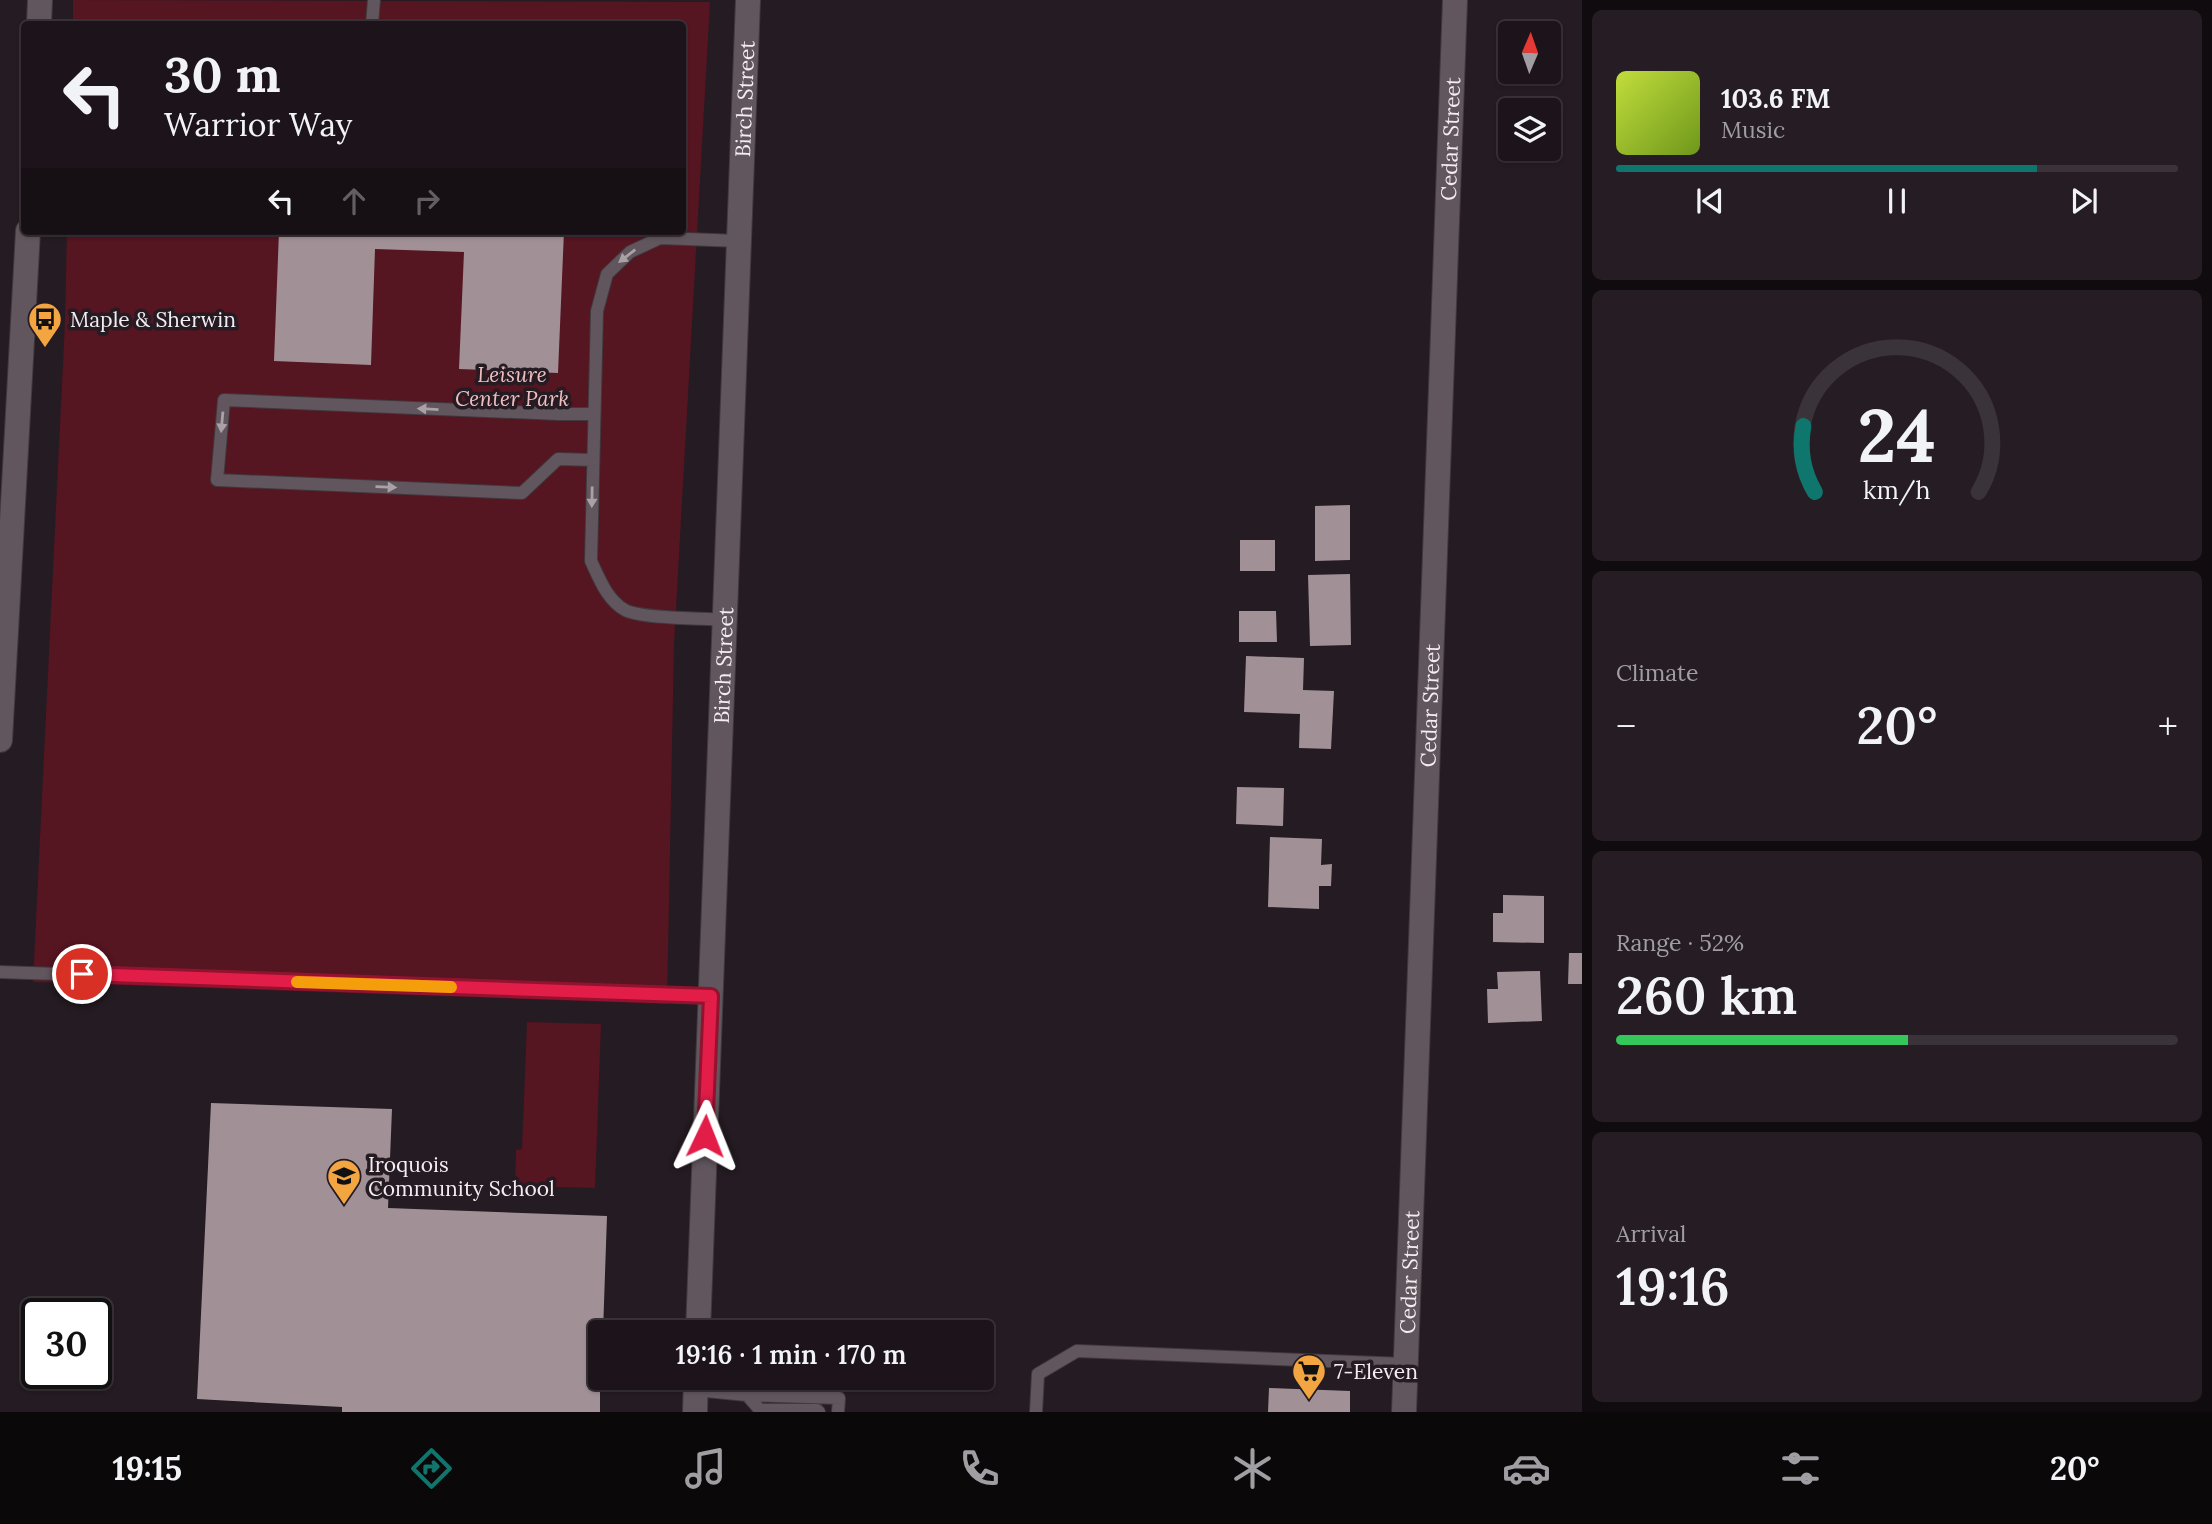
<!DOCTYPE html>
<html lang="en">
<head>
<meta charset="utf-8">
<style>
	:root { --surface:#1c141a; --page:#251d23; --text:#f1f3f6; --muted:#a09ea2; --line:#3a3339; --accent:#0f766e }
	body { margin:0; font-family:Lora,serif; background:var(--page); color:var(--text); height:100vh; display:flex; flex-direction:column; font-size:26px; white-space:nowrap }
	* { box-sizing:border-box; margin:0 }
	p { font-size:23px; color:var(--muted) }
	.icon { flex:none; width:38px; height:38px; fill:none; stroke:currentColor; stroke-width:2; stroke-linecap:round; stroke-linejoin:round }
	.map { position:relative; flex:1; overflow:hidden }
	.sheet { display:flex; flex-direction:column; gap:10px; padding:10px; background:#0f0b0e; width:630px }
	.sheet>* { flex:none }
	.top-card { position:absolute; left:21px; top:21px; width:665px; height:214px; border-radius:7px; box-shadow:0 2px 5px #0004,0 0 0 2px var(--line); background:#1c141a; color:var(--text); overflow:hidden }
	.needle { width:46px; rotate:2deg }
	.fabs { position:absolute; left:1498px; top:21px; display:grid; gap:14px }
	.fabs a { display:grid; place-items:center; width:63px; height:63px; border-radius:7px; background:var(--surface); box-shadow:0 2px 5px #0004,0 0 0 2px var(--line); font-size:35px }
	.speed { position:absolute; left:21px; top:1298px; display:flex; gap:14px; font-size:35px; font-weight:700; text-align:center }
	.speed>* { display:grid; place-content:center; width:91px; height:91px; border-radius:50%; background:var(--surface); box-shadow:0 2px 5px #0004,0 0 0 2px var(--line); line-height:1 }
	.speed .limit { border:4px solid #111; border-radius:10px; background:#fff; color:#111 }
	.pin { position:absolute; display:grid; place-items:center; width:60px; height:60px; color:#fff; margin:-30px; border:4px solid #fff; border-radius:50%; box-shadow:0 2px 7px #0007 }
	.me { position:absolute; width:77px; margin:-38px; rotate:2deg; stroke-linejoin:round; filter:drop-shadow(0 0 5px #0008) }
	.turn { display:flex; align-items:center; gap:24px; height:147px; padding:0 28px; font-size:32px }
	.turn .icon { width:91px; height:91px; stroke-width:2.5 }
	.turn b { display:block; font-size:49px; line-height:60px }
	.lanes { display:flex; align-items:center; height:66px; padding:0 28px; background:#0003; justify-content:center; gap:35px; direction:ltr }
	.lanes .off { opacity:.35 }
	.big { font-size:52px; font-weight:600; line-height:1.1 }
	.sheet .widget { flex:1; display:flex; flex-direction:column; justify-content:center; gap:10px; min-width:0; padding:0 24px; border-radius:10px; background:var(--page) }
	.sheet .dial { align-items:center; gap:0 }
	.dial svg { height:182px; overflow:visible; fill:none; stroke:var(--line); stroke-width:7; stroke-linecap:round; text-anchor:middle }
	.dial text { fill:var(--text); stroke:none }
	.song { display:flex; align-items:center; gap:21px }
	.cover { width:84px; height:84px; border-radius:10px; background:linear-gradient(135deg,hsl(70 70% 55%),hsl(80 70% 35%)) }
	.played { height:7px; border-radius:4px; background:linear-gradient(90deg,var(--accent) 75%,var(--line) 75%) }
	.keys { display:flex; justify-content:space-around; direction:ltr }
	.heat { display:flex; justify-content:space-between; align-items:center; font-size:38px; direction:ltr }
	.charge { height:10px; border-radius:5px; background:linear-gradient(90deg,#34c759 52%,var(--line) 0) }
	.trip { position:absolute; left:588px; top:1320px; width:406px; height:70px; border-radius:7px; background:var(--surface); box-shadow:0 2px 5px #0004,0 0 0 2px var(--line); font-weight:600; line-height:70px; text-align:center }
	.dock { display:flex; height:112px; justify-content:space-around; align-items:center; background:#0b080a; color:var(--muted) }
	.dock .icon { width:49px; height:49px }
	.dock .current { color:var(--accent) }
	.dock b { font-size:32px; color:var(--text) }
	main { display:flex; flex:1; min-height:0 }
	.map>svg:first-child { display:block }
	.green { fill:#551521 }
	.building { fill:#a19197 }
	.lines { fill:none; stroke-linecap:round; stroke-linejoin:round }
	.service-casing { stroke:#40393d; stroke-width:14 }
	.minor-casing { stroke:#40393d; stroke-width:26 }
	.service { stroke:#62565e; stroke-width:12 }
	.minor { stroke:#62565e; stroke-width:24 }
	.oneway { fill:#aaa1a7 }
	.route-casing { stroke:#92132f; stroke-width:18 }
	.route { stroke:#e11d48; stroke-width:12 }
	.slow { stroke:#f59e0b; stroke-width:12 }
	.labels { text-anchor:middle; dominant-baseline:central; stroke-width:7; stroke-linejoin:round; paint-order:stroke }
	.street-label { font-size:21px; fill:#f3ecf0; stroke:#251b22 }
	.poi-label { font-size:21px; fill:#f3ecf0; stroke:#251b22; text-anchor:start }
	.park-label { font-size:21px; font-style:italic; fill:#f0bec1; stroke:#251b22 }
</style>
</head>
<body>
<main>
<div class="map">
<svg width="1582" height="1412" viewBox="0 0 1582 1412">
	<rect width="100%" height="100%" fill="#251b22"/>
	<path class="green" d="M73 0 710 2 674 644 667 1004 33 982 65 322 67 231H682V24H73Z
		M527 1022 601 1024 595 1188 515 1186 516 1150 522 1149Z"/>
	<path class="building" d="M279 231H564L558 373 459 369 464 252 375 249 371 365 274 361Z
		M1350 505V560L1315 561V506Z
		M1240 540H1275V571H1240Z
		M1350 574 1351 645 1310 646 1308 575Z
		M1239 611H1276L1277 642H1239Z
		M1246 656 1304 658 1303 690 1334 691 1331 749 1299 748 1300 714 1244 712Z
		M1237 787 1284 788 1283 826 1236 824Z
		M1270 837 1322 839 1321 865 1332 864 1331 886H1319V909L1268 907Z
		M1503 895 1544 896V943L1493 942V913H1503Z
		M1569 953H1582V984H1568Z
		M1540 971 1542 1021 1488 1023 1487 989H1498L1497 972Z
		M211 1103 392 1109 388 1208 607 1216 603 1332H600V1412H342V1407L197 1399Z
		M1269 1388 1350 1391V1412H1268Z"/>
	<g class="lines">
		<g class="service-casing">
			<path id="service" d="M372 24 374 0
				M593 460 558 459 522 493 217 480 224 400 559 414H594
				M725 620C703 618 642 619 625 610 607 600 599 578 591 561L597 311 607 274 630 252 660 238 739 241
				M0 972 711 996
				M696 1390 747 1395 839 1398 838 1412
				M747 1395 760 1410H817L819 1412
				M1036 1412 1038 1374 1077 1351 1405 1364"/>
		</g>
		<g class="minor-casing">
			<g id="minor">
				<path d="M39 24 40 0"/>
				<path d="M0 740 28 231"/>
				<path id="s1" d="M698 1332 748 0"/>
				<path d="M695 1412 696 1377"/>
				<path id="s2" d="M1404 1412 1455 0"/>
			</g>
		</g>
		<use href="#service" class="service"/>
		<use href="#minor" class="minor"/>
	</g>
	<defs><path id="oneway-solid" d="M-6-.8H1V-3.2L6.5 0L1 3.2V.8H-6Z" transform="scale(1.75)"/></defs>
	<g class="oneway">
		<use href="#oneway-solid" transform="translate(627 256) rotate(142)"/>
		<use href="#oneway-solid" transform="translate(428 409) rotate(-177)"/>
		<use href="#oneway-solid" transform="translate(222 422) rotate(95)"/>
		<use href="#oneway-solid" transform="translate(386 487) rotate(2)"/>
		<use href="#oneway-solid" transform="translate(592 497) rotate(91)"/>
	</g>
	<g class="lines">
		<g class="route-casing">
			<path id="route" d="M82 974 711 996 705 1136"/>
		</g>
		<use href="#route" class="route"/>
		<path class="slow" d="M297 982 451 987"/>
	</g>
	<defs>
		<g id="bus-pin" transform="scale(1.75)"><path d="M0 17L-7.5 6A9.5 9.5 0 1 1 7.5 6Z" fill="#f2a541" stroke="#251b22"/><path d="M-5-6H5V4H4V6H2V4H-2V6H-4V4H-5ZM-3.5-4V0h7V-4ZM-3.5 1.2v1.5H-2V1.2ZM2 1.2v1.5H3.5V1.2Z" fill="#111"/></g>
		<g id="school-pin" transform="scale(1.75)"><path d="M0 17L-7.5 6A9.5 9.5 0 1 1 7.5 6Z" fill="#f2a541" stroke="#251b22"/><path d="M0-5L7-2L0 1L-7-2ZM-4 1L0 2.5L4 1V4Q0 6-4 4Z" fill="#111"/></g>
		<g id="supermarket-pin" transform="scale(1.75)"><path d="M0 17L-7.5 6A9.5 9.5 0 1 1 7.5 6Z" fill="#f2a541" stroke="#251b22"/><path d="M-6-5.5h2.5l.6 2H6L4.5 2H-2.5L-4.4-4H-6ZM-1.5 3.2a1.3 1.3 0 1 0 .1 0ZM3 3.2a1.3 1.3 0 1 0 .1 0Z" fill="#111"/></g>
	</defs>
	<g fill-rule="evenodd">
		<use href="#bus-pin" x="45" y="319"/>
		<use href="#school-pin" x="344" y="1176"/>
		<use href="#supermarket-pin" x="1309" y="1371"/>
	</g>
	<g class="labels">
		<g class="street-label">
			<text stroke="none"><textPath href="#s1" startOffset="1234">Birch Street</textPath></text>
			<text stroke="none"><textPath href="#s2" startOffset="1274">Cedar Street</textPath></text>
			<text stroke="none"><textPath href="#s1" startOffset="667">Birch Street</textPath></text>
			<text stroke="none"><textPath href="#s2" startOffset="707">Cedar Street</textPath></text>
			<text stroke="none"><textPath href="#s2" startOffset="140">Cedar Street</textPath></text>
		</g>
		<g class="poi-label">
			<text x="70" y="319">Maple &amp; Sherwin</text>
			<text x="368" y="1164">Iroquois<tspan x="368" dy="24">Community School</tspan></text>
			<text x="1334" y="1371">7-Eleven</text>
		</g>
		<g class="park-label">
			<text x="512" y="374">Leisure<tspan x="512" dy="24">Center Park</tspan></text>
		</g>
	</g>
</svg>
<div class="fabs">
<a><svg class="needle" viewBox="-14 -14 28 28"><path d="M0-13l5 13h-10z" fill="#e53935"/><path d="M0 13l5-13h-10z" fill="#a09ea2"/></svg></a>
<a><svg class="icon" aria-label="layers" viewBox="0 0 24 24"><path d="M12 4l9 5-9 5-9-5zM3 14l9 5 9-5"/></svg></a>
</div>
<div class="speed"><div class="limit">30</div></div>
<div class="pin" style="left:82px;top:974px;background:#d93025"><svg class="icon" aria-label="arrive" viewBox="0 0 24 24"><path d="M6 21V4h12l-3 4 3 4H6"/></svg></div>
<svg class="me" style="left:705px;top:1136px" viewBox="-20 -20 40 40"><path d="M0-17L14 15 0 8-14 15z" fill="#e11d48" stroke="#fff" stroke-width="4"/></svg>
<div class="trip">19:16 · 1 min · 170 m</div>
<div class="top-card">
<div class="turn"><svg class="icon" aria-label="left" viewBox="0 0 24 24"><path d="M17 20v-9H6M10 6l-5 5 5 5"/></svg><div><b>30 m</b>Warrior Way</div></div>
<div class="lanes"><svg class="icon" aria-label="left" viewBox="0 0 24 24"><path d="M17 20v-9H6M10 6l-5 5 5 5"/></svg><svg class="icon off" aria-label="ahead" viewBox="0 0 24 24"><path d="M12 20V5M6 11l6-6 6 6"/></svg><svg class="icon off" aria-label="right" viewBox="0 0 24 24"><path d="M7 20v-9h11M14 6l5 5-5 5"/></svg></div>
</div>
</div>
<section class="sheet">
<div class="widget">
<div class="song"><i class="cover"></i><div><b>103.6 FM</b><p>Music</p></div></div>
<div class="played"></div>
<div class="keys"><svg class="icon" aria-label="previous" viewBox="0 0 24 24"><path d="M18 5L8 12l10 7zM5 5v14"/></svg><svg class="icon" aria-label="pause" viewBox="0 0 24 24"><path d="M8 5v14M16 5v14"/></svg><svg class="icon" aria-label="next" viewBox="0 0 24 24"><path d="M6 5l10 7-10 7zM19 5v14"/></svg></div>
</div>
<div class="widget dial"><svg viewBox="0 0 100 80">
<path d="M14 69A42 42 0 1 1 86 69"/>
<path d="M14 69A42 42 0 0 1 9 40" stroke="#0f766e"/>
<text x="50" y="56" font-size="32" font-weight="700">24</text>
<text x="50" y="72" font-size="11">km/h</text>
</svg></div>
<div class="widget"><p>Climate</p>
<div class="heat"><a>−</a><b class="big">20°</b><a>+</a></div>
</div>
<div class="widget"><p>Range · 52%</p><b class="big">260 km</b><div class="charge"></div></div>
<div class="widget"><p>Arrival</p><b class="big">19:16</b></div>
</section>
</main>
<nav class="dock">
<b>19:15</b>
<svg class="icon current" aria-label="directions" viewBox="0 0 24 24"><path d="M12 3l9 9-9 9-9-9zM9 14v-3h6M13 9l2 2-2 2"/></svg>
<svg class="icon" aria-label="music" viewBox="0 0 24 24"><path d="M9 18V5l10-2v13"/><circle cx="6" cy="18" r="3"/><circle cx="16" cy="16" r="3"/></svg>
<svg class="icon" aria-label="phone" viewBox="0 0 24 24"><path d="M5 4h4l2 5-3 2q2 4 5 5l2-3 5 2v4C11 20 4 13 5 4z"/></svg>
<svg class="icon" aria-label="climate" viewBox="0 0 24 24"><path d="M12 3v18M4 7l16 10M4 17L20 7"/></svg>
<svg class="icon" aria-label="car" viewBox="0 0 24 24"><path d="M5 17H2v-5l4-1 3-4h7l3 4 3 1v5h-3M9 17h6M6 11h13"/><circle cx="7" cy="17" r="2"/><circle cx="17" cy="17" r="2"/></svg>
<svg class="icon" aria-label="filters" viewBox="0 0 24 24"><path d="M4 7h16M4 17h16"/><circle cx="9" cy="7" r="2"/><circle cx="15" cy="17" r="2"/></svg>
<b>20°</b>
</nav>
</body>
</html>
